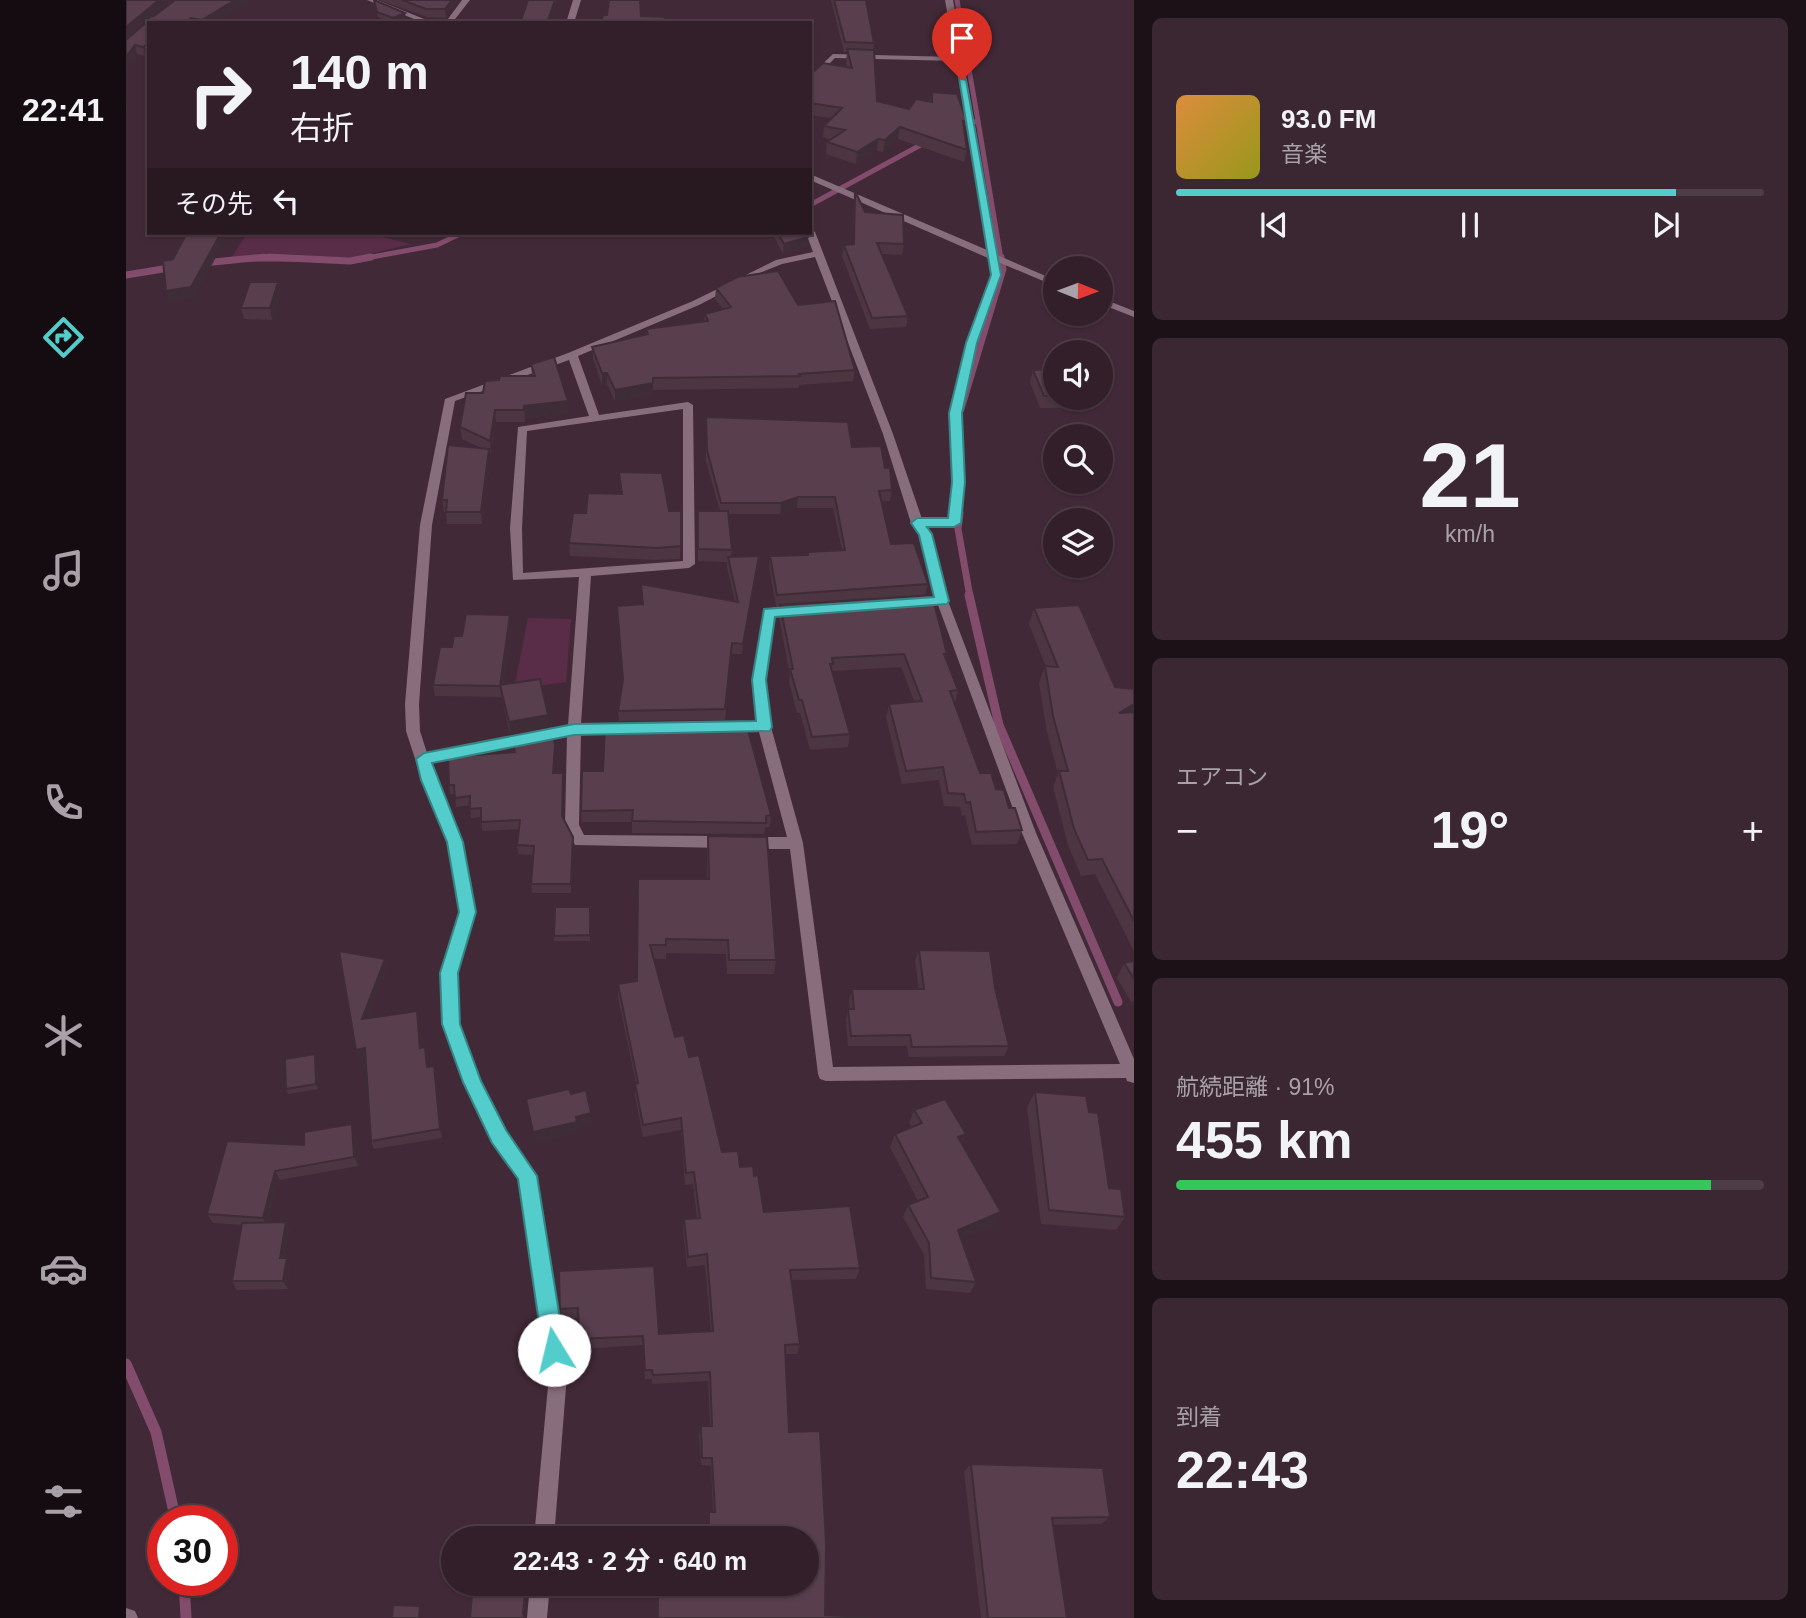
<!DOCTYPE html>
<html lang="ja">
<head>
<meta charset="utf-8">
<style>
	:root { --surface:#321f29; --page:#3a2731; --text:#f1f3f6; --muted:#a8a2a8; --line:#4d3d46; --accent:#52cdcc }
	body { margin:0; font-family:Arial,"Noto Sans JP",sans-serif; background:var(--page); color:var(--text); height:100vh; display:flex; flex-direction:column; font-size:26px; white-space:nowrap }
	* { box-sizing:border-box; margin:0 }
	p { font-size:23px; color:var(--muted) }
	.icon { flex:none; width:38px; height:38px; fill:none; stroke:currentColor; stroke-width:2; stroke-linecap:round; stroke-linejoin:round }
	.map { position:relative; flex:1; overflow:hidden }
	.drawer { display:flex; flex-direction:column; gap:18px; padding:18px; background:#1c1117; width:672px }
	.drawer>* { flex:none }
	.hud { position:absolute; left:21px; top:21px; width:665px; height:214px; border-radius:0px; box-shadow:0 2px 5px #0004,0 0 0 2px var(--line); background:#321f29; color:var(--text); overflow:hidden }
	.needle { width:46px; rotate:91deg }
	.buttons { position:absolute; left:917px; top:256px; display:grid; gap:14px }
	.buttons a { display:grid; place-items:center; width:70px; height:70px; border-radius:50%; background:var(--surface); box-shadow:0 2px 5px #0004,0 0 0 2px var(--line); font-size:35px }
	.speed { position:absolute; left:21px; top:1505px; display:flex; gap:14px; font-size:35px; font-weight:700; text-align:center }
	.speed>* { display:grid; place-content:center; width:91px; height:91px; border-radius:50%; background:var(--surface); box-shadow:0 2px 5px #0004,0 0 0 2px var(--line); line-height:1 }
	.speed .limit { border:10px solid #d22; background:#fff; color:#111 }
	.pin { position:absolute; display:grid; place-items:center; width:60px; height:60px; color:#fff; margin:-72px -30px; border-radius:50% 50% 50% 0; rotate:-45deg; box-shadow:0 0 7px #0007 }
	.pin .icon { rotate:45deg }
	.me { position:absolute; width:77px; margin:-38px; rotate:351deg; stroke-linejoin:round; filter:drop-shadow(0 0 5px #0008) }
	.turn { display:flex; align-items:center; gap:24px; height:147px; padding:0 28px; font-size:32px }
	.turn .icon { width:91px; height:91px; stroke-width:2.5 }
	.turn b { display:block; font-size:49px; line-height:60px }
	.then { display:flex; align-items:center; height:66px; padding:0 28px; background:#0003; gap:14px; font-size:26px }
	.big { font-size:52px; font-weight:700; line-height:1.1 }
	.drawer .widget { flex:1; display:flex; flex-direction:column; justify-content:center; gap:10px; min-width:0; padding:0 24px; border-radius:10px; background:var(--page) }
	.drawer .dial { align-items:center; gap:0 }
	.dial b { font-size:91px; line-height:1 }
	.song { display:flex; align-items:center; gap:21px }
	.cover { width:84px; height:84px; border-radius:10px; background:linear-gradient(135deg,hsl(30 70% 55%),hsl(60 70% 35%)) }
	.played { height:7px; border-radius:4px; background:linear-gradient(90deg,var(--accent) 85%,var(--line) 85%) }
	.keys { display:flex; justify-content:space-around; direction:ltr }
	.heat { display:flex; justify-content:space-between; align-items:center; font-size:38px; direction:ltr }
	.charge { height:10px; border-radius:5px; background:linear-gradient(90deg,#34c759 91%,var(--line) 0) }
	.trip { position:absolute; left:315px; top:1526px; width:378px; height:70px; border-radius:35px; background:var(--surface); box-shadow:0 2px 5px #0004,0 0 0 2px var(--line); font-weight:700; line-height:70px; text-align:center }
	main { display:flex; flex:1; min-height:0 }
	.menu { display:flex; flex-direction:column; width:126px; justify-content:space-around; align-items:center; background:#140c10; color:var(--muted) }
	.menu .icon { width:49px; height:49px }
	.menu .selected { color:var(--accent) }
	.menu b { font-size:32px; color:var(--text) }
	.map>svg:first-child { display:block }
	.green { fill:#592d47 }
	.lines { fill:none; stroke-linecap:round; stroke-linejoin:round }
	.stream-far3 { stroke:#834c6c; stroke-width:5 }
	.stream-far2 { stroke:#834c6c; stroke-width:7 }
	.stream-far1 { stroke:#834c6c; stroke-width:9 }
	.stream { stroke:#834c6c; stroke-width:11 }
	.minor { fill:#886e7c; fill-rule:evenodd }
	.tertiary { fill:#886e7c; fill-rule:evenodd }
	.wall { fill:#4d3642 }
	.shaded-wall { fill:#3e2c36 }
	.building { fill:#593f4d; stroke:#3e2c36; stroke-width:2 }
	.route { fill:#52cdcc; stroke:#358585; stroke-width:2 }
</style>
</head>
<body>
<main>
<nav class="menu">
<b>22:41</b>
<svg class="icon selected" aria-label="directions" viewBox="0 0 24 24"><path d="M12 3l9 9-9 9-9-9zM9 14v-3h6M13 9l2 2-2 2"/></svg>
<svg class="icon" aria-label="music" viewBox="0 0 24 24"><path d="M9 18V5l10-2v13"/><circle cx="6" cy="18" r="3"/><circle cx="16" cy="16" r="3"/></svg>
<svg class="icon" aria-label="phone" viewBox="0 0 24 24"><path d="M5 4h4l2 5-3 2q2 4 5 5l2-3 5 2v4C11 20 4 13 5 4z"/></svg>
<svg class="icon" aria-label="climate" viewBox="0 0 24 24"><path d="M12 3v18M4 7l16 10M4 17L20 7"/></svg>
<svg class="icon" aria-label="car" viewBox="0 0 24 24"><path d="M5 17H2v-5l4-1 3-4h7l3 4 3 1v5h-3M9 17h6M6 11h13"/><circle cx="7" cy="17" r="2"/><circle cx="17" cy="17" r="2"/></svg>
<svg class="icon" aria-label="filters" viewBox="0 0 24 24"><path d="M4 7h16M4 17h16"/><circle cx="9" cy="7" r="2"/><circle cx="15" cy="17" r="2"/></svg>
</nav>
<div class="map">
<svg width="1008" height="1618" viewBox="0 0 1008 1618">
	<rect width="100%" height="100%" fill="#422937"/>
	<path class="green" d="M121 233H239L285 244 227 258 136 253 106 257Z
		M402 618 445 619 440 682 388 689Z"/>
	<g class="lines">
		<path class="stream-far3" d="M831 0 852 121 848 122
			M852 121 875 259
			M684 205 802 141
			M119 259H179
			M235 259 311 245 336 233"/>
		<path class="stream-far2" d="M142 257 224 261 245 257
			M77 263 138 257
			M0 275 49 267
			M835 409 877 269 875 257
			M834 513 832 529 844 597"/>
		<path class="stream-far1" d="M843 595 873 725 992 1002"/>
		<path class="stream" d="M0 1364 30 1432 50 1521
			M58 1580 60 1618"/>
		<path class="minor" d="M241 0H251L308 23H298Z
			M336 0H344L326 23H319Z
			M819 0H827L871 255 929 280V286L872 262 875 275 850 343 835 413 839 482 834 523 828 527H800L806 534 822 601 910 833 1008 1059V1083L1001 1081 1000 1078 700 1081 694 1079 692 1074 664 849H625L620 847 618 843 620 839 625 837H661L633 732 580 733 573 728 580 723 631 722 627 680 637 612C645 605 668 604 676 611L670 615 649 616 639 680 645 727 677 843 707 1067 994 1064 896 833 812 605 789 607 783 603 789 599 809 597 794 535 785 523 757 434 689 257 656 264 636 272 573 305 452 356 473 415 562 402 567 405 569 564 563 568 465 576 455 724H497L504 729 497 734H455L453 825 458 835 598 836 603 838 605 842 603 846 598 848 449 845 439 825 441 735 304 763 336 842 348 912 331 973 333 1024 355 1081 379 1131 410 1176 441 1375 428 1538H408L423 1375 393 1179 367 1143 339 1082 317 1024 315 973 334 912 322 842 296 780 280 731 279 704 294 525 319 399 442 353 567 301 650 260 687 252 680 233H684V229L689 232 767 434 796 519H823L827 482 825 413 840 343 865 275 862 258 684 180V174L861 250 830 61 709 58 684 83V76L707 54 829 57ZM443 360 463 416 392 427 384 528 387 580 453 577 442 725 301 753 294 731 293 704 306 525 329 401ZM557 409V561L397 573 396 528 401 431Z
			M975 298 1008 311V317L975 304Z
			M404 1584H424L421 1618H401Z
			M0 1608 9 1611 12 1618H0Z"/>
		<path class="tertiary" d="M447 0H455L448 23H440Z"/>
	</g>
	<path class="wall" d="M0 0H45L25 17 125 0 87 23H23V54L19 56 11 54 0 69V40L22 21 23 18 0 38Z
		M248 0 280 19 269 23H266L252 17Z
		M253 0H331L330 4 320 18 301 17Z
		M705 0H740L748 43 747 50 751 101 783 109 804 102 806 92 841 122 838 133 841 150 838 162 772 139 757 152 751 151 730 164 700 154 701 142 704 139 697 137 698 126 705 118 684 115V73L685 74 721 67 720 61 721 52H718Z
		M729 191 739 212 778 244 776 255 756 254 782 316 780 327 744 329 716 256 718 245 727 244 728 202Z
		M646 233H680L681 247 657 254Z
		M590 288 672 305 729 370 727 381 673 385V388L527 390V395L489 401 481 384 476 385 467 358 466 347 520 334V329L578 322 579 314 597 309 589 299Z
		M155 294 146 320 118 319 115 308Z
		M405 364 442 401 443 413 399 418V422H370L365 453 363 452 364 461 356 524H321L320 512H318L316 500 355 448 336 439 334 427 357 393 373 380 406 376Z
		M929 369V397H952L949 408H914L904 382 907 370Z
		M580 417 726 447 759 468 766 490 764 501H755L765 544 802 584 799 595 821 654 820 658 832 690 829 703 854 773 870 789 896 830 891 844 846 845 839 815 836 816 834 807 818 806 813 780 776 784 760 718 763 704 788 701 775 667 706 671 724 734 722 747 684 750 674 713H671L663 682 664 675 653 618 654 605 650 606 643 566 644 556 681 555 682 552 716 550 707 508H671L654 514H602L606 550 605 556 632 567 616 654H605L599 720 493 721 492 711 497 684 491 606 516 604 515 584 609 601 601 567V562L572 561V511H594L580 461Z
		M493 472 543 511H555L554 559 531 560 444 556 443 543 460 513 495 494Z
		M908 608 989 687 1008 689V951L969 874 955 876 942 845 927 787 932 774 921 732 913 683 919 666 920 667 903 624Z
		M385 627 377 685 423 726 384 734 375 694V697L309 696 307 685 326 647 336 636Z
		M598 728 645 815 644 827H639L638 834 506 833V822H456L455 811 477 771Z
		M386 739 429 745 428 773H437V817L447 846 445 893H406L405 884 408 855 392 854 391 845 393 829 356 831 355 817 345 818 344 805 330 807 329 794H324L323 785 388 752Z
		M582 836 650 960 648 974H601L600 954 540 953V959H528L549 1037 563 1057 596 1152 614 1167 628 1176 638 1212 734 1268 730 1279 665 1280 674 1344 671 1354H659L663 1432 699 1615 744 1618H531L681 1538H577L578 1533H582V1519L583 1512H587L585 1466 575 1465 573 1435 575 1426H584L582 1381 526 1384V1379H519L517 1345 454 1349 452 1318 435 1319 433 1271 533 1334 585 1331 579 1265 561 1267 557 1230 558 1219 571 1218 567 1184 559 1185 555 1130 517 1137 509 1096 510 1083 492 997V984L511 981 512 879H581V850Z
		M464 907V941H428V936Z
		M793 950 869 988 883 1046 878 1056 783 1057 781 1046H722L720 1019 722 1009H724L723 1000 726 989H793L789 961Z
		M259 959 261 968 243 1018 291 1011 293 1020 296 1047 301 1056 302 1067 308 1066 310 1075 316 1138 248 1149 245 1141 240 1057 233 1059 230 1050Z
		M1008 961V1001L1005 1002 991 978 998 963Z
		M191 1059 192 1089 162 1094 160 1089Z
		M909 1092 963 1112 983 1188 999 1217 990 1230 915 1224 901 1107Z
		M445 1094 466 1123 452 1127V1132L409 1142 400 1099Z
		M788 1110 836 1143 875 1212 869 1225 835 1238 850 1282 844 1293 800 1289 798 1255 777 1217 782 1205 792 1201 764 1147 769 1134 786 1127 783 1123Z
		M230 1134 232 1166 154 1180 143 1223 160 1222 164 1231 160 1258 165 1267 162 1289 111 1290 106 1281 116 1225 87 1223 81 1214 178 1145Z
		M845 1464 984 1517 975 1524 927 1525 941 1618H855L838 1472Z"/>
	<path class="shaded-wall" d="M33 0H45L0 38V27Z
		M109 0H125L87 23H76V20Z
		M326 0H331L330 4 320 18 319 9Z
		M429 0H433L425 23H421Z
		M279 13 280 19 267 23V18Z
		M65 18 66 23H57Z
		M23 43V54L19 56 17 47Z
		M9 45 11 54 0 69V57Z
		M1 100 3 109 0 112V101Z
		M774 127 772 139 757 152 759 140Z
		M752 139 751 151 730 164 731 152Z
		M95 233H103L68 298 43 302 40 291Z
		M682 237 681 247 657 254 658 244Z
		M152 282 155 294 146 320 144 308Z
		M476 373H481V384L476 385Z
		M527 383V395L489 401V390Z
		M442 401 443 413 399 418V422L398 406Z
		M369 410 370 422 365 453 364 441Z
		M363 449 364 461 356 524 355 512Z
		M672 497 671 508 654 514 655 503Z
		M633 556 632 567 616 654 617 644Z
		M384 615 385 627 376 691 374 685 375 697 374 686Z
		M1008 704V716L993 713Z
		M422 715 423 726 384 734 383 722Z
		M259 959 261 968 239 1028 236 1019Z
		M291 1011 293 1020 297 1057 294 1048Z
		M239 1048 242 1057 233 1059 230 1050Z
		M189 1054 191 1059 192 1089 190 1084Z
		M308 1066 310 1075 316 1138 314 1129Z
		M465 1113 466 1123 452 1127V1132L409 1142 407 1132 450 1117Z
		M226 1124 230 1134 232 1166 228 1157Z
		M840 1134 834 1148 832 1137Z
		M149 1171 154 1180 142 1227 137 1218Z
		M875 1212 869 1225 826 1242 832 1230Z
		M160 1222 164 1231 159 1267 154 1258Z
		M161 1258 165 1267 162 1289 157 1281Z
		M400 1584H403L398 1618 397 1613Z"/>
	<path class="building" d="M0 0H33L0 27Z
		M49 0H109L76 20 65 18 57 23H23V43L17 47 9 45 0 57V40L22 21 23 17 28 16Z
		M248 0 279 13 267 18 251 12Z
		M276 0H326L319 9H300Z
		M402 0H429L421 23H394Z
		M483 0H514L515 16 539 17 538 23H475L477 15H481Z
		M708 0H740L748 43 719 42Z
		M721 49 748 50 751 101 783 109 790 99 806 102V92L831 94 841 122 837 121 841 150 774 127 759 140 752 139 731 152 701 142 719 130 698 126 716 108 684 103V73L685 74 697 63 726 68Z
		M729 191 739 212 777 215 778 244 751 243 782 316 746 318 718 245 728 244Z
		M61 233H95L65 287 40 291 37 261 47 259Z
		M652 233H680L682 237 658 244Z
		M652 271 672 305 709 301 729 370 673 374 674 376 527 378V383L489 390 481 373H476L466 347 522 334 520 329 582 321 579 314 605 307 590 288 611 277Z
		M124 282H152L144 308H115Z
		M428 357 442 401 398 406V410H369L364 441 334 427 340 393H357L359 381 373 380 374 376H409L405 364Z
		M929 369V396H918L907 370Z
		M580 417 722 422 726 447 755 446 759 468H764L766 490 753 491 765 544 788 543 802 584 651 595 644 556 682 555V552L719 550 709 497H672L655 503H595L581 450Z
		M322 445 363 449 355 512H320L321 500H316Z
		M493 472 536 473 543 511H555V546L531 548 443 543 447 513H460L462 493 496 494Z
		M572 511H602L606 550 572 549Z
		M633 556 617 644 606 643 599 709 492 711 497 680 491 606 517 604 515 584 612 602 602 557Z
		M806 595 821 654H818L832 690 824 691 854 773H865L870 789 878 790 883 808H889L896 830 850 832 844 802 840 803 838 794 822 793 817 767 780 771 763 704 796 701 778 654 706 658 707 664H704L724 734 686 737 676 700H673L664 669H667L654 605Z
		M953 605 989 687 1008 689V704L993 713 1008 712V921L976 859 962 860 948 829 933 771H942L927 716 919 666 932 667 908 608Z
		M340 614 384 615 374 686 307 685 314 647H326L328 636H336Z
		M414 679 422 715 383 722 374 685Z
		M598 723V728L621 726 645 815 640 816V823L506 821 507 810 455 811 456 771H477L479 725Z
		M426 731 429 745 427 773H437L436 816 447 837 445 884H405L408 846 391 845 394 820 355 822V808L344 809V796L329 798 328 785H323L322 757 389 752 386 739Z
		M582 836 641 837 650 960H603L602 940 540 939V945H524L549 1037 558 1035 563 1057 573 1055 596 1152 612 1151 614 1167 627 1166 628 1176 632 1175 638 1212 724 1206 734 1268 664 1270 674 1344 659 1345 663 1432 694 1431 700 1543 699 1615 744 1617V1618H532V1584H681V1538H578V1533H583V1512H589L586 1458H576L575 1426H586L584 1372 527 1375 526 1370H519L517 1336 453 1339 452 1308 434 1309 433 1271 528 1266 533 1334 587 1331 581 1254 562 1257 558 1219 574 1218 568 1172 560 1173 555 1118 517 1125 509 1083H512L492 984 511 981 512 879H583Z
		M429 907H464V935L428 936Z
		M793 950 864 951 869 988 883 1046 786 1047 784 1035 725 1036 722 1009H728L726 989H798Z
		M213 951 259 959 236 1019 291 1011 294 1048 299 1047 301 1067 308 1066 314 1129 245 1141 239 1048 230 1050Z
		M1008 961V979L998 963Z
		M189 1054 190 1084 160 1089 159 1059Z
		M443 1089 445 1094 460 1090 465 1113 450 1117 451 1122 407 1132 400 1099Z
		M909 1092 960 1096 963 1112 972 1113 983 1188 995 1189 999 1217 923 1210Z
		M819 1099 840 1134 832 1137 875 1212 832 1230 850 1282 805 1278 803 1243 782 1205 802 1197 769 1134 796 1123 788 1110Z
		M226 1124 228 1157 149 1171 137 1218 81 1214 101 1141 178 1145V1132Z
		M160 1222 154 1258H161L157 1281H106L116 1223Z
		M845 1464 977 1468 984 1517 926 1518 941 1618H862Z
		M347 1584H400L397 1613 398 1618H344Z
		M267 1605 294 1606 293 1618H266Z"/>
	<path class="route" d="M833 78 840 80 875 275 851 343 836 413 839 482 835 523 828 527H801L806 534 823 601 821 604 649 617 640 680 646 727 644 731 448 735 306 763 337 842 350 912 332 973 334 1024 355 1081 380 1130 411 1176 439 1350 436 1358 428 1361 421 1358 417 1350 392 1179 366 1143 337 1082 316 1024 314 973 333 912 321 842 295 780 290 759 298 753 448 724 630 721 626 680 638 609 808 597 793 535 785 523 791 518H822L826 482 823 413 840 343 865 275Z"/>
</svg>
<div class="buttons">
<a><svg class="needle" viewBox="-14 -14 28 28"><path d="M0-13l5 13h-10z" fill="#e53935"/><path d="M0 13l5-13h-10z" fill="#a8a2a8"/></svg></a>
<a><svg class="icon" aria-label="sound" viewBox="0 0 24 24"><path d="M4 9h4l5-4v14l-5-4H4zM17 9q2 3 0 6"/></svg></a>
<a><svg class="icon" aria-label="search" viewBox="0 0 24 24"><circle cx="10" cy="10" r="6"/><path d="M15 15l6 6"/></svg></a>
<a><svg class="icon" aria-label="layers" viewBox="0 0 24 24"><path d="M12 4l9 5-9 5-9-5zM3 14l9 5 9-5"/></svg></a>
</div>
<div class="speed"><div class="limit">30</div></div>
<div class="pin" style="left:836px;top:80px;background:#d93025"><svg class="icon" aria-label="arrive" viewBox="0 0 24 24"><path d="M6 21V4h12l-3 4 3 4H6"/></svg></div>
<svg class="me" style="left:428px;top:1350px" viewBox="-20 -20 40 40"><circle r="19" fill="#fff"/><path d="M0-13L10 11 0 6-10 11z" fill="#52cdcc"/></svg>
<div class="trip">22:43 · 2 分 · 640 m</div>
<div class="hud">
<div class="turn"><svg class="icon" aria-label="right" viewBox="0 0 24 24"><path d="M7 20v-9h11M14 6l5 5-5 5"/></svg><div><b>140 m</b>右折</div></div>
<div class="then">その先<svg class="icon" aria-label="left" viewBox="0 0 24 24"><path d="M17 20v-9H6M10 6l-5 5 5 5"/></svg></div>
</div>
</div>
<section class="drawer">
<div class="widget">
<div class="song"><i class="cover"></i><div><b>93.0 FM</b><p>音楽</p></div></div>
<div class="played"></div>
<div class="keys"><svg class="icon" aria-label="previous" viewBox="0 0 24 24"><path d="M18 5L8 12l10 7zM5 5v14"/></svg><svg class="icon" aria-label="pause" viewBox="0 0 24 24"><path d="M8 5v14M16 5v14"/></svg><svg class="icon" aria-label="next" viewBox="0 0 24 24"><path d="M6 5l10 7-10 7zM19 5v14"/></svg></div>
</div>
<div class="widget dial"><b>21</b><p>km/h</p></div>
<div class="widget"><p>エアコン</p>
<div class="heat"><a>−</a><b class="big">19°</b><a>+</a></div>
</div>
<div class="widget"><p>航続距離 · 91%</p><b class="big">455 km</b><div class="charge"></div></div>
<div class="widget"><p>到着</p><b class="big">22:43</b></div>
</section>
</main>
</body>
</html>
